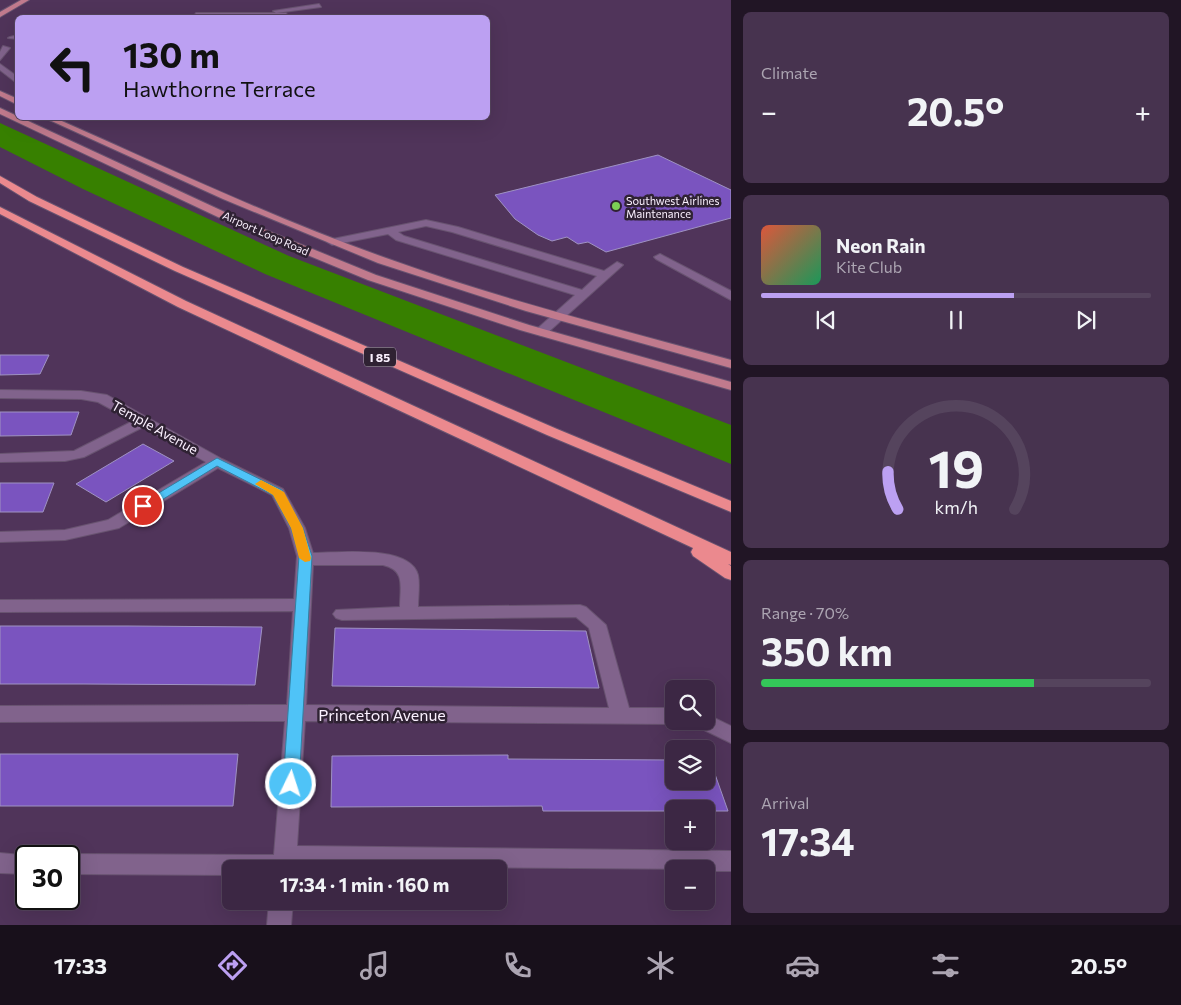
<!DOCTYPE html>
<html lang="en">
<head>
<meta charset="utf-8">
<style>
	:root { --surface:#3c2744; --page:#47334f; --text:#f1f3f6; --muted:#aca5b2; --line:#55445d; --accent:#bca0f2 }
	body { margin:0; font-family:Commissioner,sans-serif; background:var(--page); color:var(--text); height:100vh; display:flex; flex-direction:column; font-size:19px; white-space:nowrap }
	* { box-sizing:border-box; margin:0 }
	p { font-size:16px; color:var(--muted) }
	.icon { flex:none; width:28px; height:28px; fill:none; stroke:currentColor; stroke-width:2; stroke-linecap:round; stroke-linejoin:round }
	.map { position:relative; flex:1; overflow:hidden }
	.drawer { display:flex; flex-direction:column; gap:12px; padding:12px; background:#211525; width:450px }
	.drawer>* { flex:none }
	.top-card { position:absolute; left:15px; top:15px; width:475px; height:105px; border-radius:8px; box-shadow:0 5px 20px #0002,0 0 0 1px var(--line); background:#bca0f2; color:#111; overflow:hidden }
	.controls { position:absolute; left:665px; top:680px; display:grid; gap:10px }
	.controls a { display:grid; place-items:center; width:50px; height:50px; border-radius:8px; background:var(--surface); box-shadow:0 5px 20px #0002,0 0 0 1px var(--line); font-size:25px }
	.speed { position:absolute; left:15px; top:845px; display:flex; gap:10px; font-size:25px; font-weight:700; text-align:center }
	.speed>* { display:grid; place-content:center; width:65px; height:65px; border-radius:50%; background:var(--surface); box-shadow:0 5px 20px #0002,0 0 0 1px var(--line); line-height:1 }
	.speed .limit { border:2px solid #111; border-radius:8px; background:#fff; color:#111 }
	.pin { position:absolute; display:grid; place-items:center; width:42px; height:42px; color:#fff; margin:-21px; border:2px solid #fff; border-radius:50%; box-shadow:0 1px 5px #0007 }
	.me { position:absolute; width:55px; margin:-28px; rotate:4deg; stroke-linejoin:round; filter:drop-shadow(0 0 4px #0008) }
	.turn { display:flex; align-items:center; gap:18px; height:105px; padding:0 25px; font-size:22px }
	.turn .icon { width:65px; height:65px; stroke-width:2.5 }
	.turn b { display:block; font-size:35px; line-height:42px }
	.big { font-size:38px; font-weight:700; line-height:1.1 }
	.drawer .widget { flex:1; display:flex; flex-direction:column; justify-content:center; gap:8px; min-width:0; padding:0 18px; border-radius:8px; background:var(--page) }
	.drawer .dial { align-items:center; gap:0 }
	.dial svg { height:130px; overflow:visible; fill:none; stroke:var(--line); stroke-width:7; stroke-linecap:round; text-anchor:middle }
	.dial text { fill:var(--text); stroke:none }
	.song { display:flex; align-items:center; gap:15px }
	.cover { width:60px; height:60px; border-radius:8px; background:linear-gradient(135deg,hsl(10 70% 55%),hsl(150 70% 35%)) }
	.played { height:5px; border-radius:2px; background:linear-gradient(90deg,var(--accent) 65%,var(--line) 65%) }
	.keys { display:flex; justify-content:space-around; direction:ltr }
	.heat { display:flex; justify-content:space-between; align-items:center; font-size:28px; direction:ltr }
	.charge { height:8px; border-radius:4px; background:linear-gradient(90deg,#34c759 70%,var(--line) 0) }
	.trip { position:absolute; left:222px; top:860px; width:285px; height:50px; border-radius:8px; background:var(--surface); box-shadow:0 5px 20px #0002,0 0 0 1px var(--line); font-weight:700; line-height:50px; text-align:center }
	.dock { display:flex; height:80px; justify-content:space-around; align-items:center; background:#18101b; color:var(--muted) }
	.dock .icon { width:35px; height:35px }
	.dock .selected { color:var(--accent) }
	.dock b { font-size:22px; color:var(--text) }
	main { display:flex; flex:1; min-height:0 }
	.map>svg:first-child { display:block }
	.forest { fill:#378000 }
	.building { fill:#7a54bf; stroke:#9f92c2 }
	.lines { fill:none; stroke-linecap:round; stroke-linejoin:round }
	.minor-casing { stroke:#685370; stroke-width:2 }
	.major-casing { stroke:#685370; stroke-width:2 }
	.highway-casing { stroke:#685370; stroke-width:2 }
	.minor { fill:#81638c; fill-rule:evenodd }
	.major { fill:#c17a8d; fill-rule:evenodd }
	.highway { fill:#eb898e; fill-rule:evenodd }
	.route { fill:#4fc3f7; stroke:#337fa1 }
	.slow { fill:#f59e0b }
	.poi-dot { fill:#7cd155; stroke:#2f2233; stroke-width:2 }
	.labels { text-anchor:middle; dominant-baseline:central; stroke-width:5; stroke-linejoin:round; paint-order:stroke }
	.far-poi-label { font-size:11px; fill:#fbf1ff; stroke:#2f2233; text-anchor:start }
	.far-street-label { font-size:11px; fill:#fbf1ff; stroke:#2f2233 }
	.shield { fill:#2f2233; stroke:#beb3c2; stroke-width:1 }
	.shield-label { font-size:12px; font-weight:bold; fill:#fbf1ff }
	.street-label { font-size:14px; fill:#fbf1ff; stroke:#2f2233 }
	.near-street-label { font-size:16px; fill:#fbf1ff; stroke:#2f2233 }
</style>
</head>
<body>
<main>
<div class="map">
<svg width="731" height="925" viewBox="0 0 731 925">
	<rect width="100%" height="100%" fill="#50345a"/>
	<path class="forest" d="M0 123 289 256 731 425V464L265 274 83 189 0 147Z"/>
	<path class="building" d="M658 155 731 190V218L606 252 588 242 578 244 567 237 552 241 538 235 515 219 495 195Z
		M0 355H49L40 374 0 375Z
		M0 412H79L71 435 0 436Z
		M143 444 174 461 106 502 76 484Z
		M0 483H54L43 512H0Z
		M0 626H128L262 627 255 685 83 684H0Z
		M335 628 586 631 599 688 332 686Z
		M0 754H238L233 806H0Z
		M508 755V759L674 760V781H706V760H710L728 811H706V809H674V811H543L542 806 331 807 332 756Z"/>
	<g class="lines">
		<g class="minor-casing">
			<path id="minor" d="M319 4 321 7 276 13 273 11Z
				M196 13H286L289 18 194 16Z
				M18 35V39L8 38 10 37Z
				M3 46 10 48 0 60V52Z
				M0 64 18 77V84L0 70Z
				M426 220 458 227 604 271 617 262 623 265 545 335 541 336 535 332 537 329 575 295 396 240 388 234 332 245 327 242 328 240ZM426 226 452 232 597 276 582 290 404 236 398 232Z
				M660 254 731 291V300L656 259 654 257Z
				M0 390 81 391 107 395 222 459 283 489 305 528 313 553C337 553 410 544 418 575 420 585 418 597 418 607L580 605 586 607 606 625 629 708H674V721H681L674 724 305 721 297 846 731 851V871H706V869L296 866 295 869H231V875L69 874V856H63L69 854 274 855 285 721 0 722V706L287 705 293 611 0 612V600L294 599 297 556 289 528 272 495 218 468 119 528 65 540 0 542V532L65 530 108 520 206 462 143 427 84 457 65 461 0 462V454L74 451 133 421 98 402 81 399 0 398ZM313 565H383C406 570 400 587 400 607L336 610 333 614 336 618 342 620 576 617 589 628 609 708 306 705Z
				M706 714 731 726V743L696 726 693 721H706Z
				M0 853 32 856H26V874L0 873Z
				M269 901H293L291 925H267Z"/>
		</g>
		<g class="major-casing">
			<path id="major" d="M21 0H29L0 17V12Z
				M0 91 18 99V105L0 96Z
				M0 108 244 221 376 275 529 325 731 382V390L520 330 368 280 237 226 0 114Z
				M45 118H55C164 166 273 218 386 258 499 299 615 328 731 360V368L526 311 378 263 223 199Z"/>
		</g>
		<g class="highway-casing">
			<path id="highway" d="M0 176 37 197 183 267 557 429 731 501V512L547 435 175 271 29 201 0 183Z
				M0 207 186 301 731 552V565L728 564 731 566V580L725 578 693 556 691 552 693 548 178 307 0 214Z"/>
		</g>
		<use href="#minor" class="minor"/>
		<use href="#major" class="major"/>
		<use href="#highway" class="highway"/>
	</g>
	<path class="route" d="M217 458 282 490 303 528 312 556 299 784 296 789 291 791 285 789 283 784 299 556 291 528 273 495 217 466 147 509 143 510 137 506Z"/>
	<path class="slow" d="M261 480 284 492 303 528 311 558 310 561 305 562 299 558 291 528 273 495 255 484Z"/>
	<circle class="poi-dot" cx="616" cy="206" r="5"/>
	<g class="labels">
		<g class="far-poi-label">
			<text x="626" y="200">Southwest Airlines<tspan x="626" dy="13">Maintenance</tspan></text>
		</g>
		<g class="far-street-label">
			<text transform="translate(266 233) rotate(24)">Airport Loop Road</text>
		</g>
		<rect class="shield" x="364" y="347.5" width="32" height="19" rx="4"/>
		<g class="shield-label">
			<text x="380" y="357">I 85</text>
		</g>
		<g class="street-label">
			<text transform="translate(155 427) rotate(29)">Temple Avenue</text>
		</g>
		<g class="near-street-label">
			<text x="382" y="714">Princeton Avenue</text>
		</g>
	</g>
</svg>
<div class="controls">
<a><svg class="icon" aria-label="search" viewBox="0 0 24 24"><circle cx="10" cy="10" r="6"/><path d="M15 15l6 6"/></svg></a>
<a><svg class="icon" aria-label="layers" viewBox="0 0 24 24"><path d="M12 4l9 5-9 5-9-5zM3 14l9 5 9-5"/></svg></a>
<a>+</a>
<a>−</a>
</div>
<div class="speed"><div class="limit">30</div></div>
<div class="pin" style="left:143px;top:506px;background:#d93025"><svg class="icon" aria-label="arrive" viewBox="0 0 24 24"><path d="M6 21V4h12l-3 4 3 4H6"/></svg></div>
<svg class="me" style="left:291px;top:784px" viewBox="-20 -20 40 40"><circle r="17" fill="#4fc3f7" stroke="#fff" stroke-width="3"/><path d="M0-11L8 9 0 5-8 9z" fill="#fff"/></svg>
<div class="trip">17:34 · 1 min · 160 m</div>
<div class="top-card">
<div class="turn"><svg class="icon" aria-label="left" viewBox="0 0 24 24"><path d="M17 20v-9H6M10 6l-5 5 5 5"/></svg><div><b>130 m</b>Hawthorne Terrace</div></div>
</div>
</div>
<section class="drawer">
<div class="widget"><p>Climate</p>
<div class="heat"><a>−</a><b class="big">20.5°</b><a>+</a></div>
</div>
<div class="widget">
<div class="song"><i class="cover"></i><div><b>Neon Rain</b><p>Kite Club</p></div></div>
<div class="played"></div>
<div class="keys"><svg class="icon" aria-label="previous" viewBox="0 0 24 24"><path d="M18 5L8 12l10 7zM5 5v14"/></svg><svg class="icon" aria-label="pause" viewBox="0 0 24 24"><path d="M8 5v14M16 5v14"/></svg><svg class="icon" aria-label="next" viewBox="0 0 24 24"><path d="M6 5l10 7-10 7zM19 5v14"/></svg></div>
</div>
<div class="widget dial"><svg viewBox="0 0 100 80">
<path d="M14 69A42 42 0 1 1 86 69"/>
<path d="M14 69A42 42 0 0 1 8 46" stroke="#bca0f2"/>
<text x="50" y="56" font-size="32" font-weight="700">19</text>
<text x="50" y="72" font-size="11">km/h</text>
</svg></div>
<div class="widget"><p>Range · 70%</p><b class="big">350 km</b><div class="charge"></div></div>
<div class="widget"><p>Arrival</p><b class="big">17:34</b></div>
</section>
</main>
<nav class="dock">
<b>17:33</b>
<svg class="icon selected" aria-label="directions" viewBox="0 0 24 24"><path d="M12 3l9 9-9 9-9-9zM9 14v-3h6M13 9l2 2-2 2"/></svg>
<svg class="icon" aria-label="music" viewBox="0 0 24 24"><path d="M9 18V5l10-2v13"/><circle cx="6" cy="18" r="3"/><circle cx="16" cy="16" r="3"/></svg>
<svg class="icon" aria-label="phone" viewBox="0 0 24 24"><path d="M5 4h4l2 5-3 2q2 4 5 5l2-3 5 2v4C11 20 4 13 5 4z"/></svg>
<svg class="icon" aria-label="climate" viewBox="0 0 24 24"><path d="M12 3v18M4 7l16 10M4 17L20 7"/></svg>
<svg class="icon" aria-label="car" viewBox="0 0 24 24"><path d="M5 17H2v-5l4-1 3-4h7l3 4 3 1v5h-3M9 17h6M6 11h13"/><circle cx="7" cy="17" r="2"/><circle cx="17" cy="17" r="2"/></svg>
<svg class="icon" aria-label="filters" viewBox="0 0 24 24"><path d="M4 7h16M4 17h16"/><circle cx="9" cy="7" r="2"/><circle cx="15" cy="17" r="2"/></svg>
<b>20.5°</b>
</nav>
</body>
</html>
